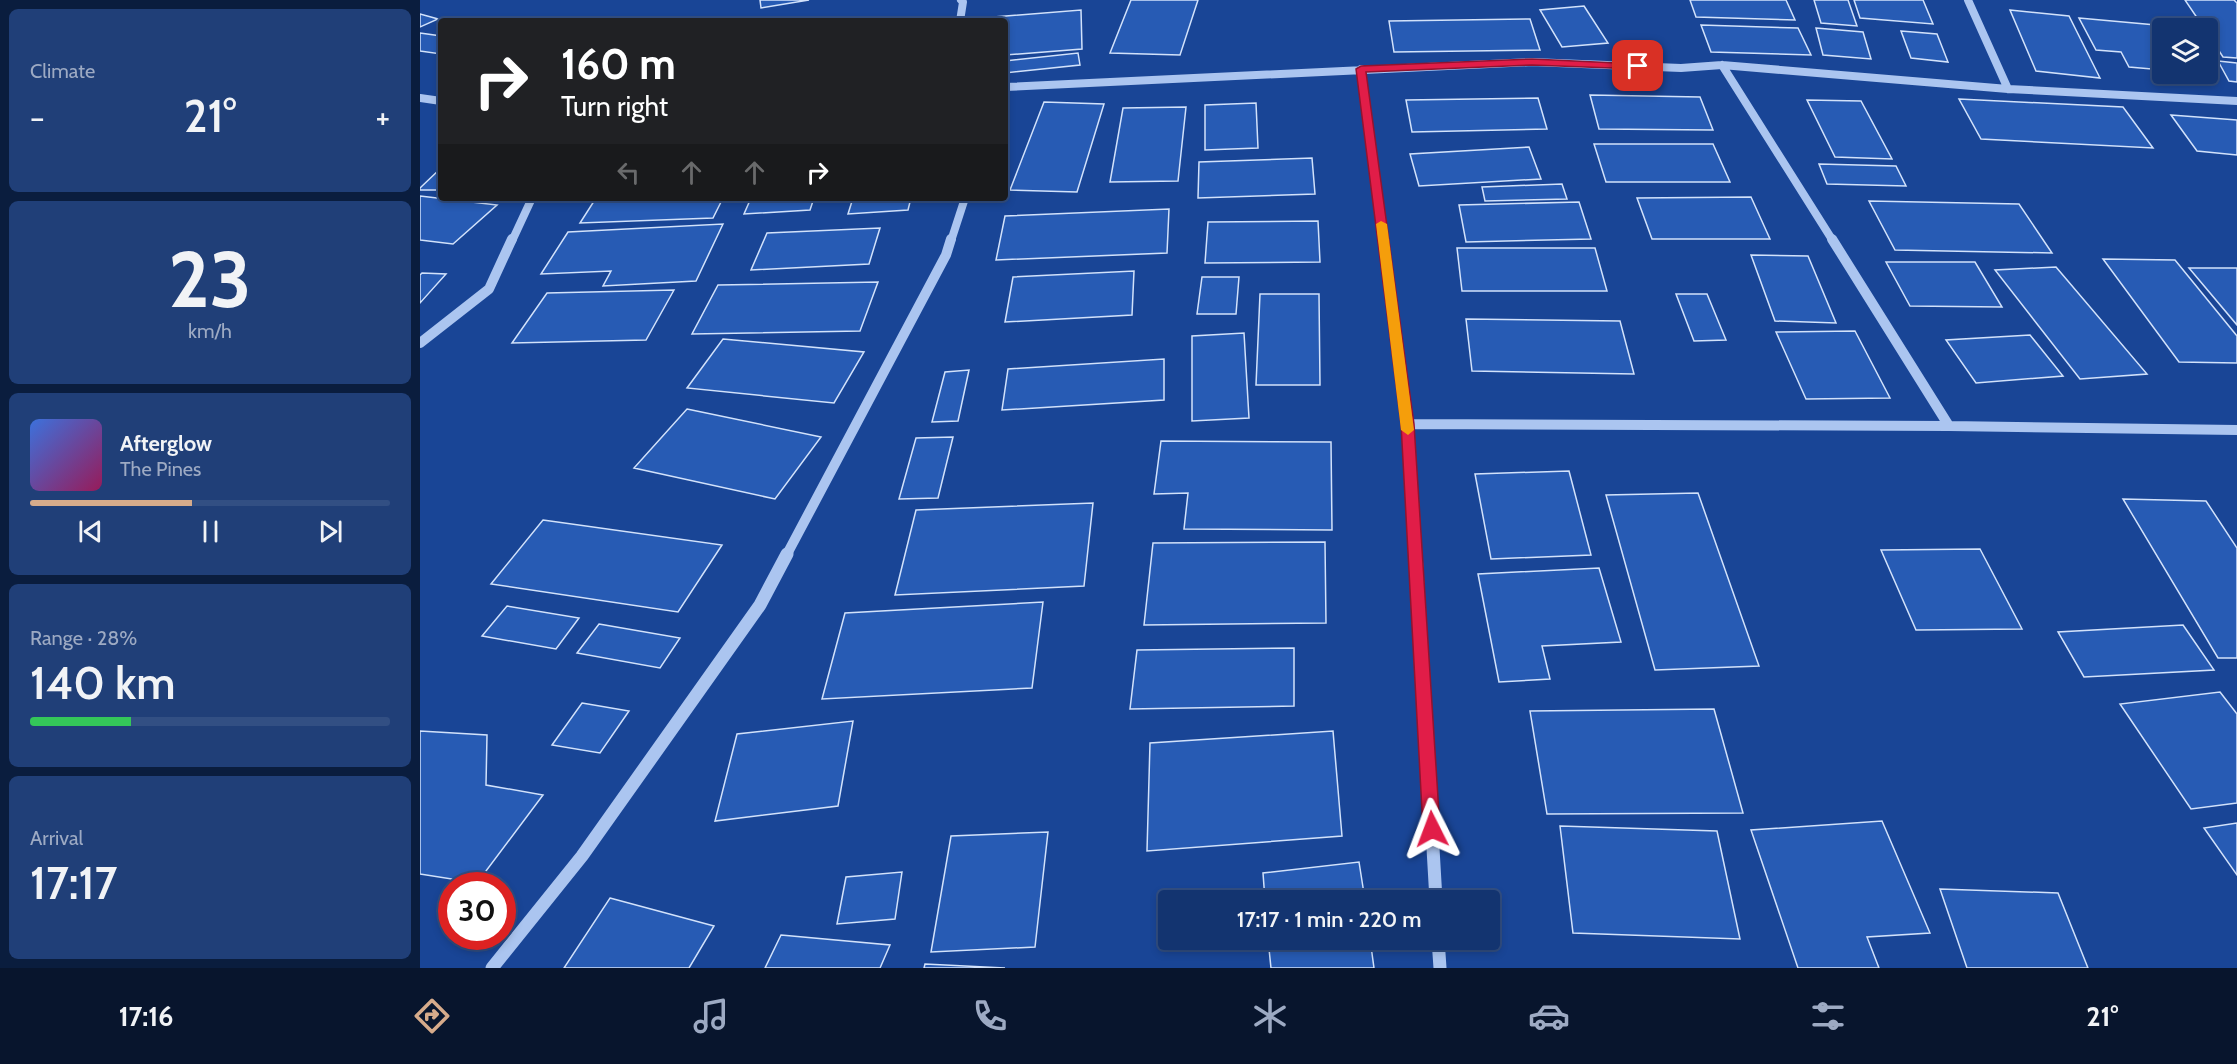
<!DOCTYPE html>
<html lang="en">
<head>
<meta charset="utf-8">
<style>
	:root { --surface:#133470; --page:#203f78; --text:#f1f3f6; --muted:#9daac3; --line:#324f83; --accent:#d6ab8b }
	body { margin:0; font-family:Cabin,sans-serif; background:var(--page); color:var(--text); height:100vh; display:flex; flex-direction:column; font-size:22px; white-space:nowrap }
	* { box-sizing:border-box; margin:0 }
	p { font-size:20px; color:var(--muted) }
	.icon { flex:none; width:33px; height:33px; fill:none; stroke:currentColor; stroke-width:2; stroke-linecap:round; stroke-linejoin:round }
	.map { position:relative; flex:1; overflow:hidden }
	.side { display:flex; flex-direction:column; gap:9px; padding:9px; background:#0a1d3e; width:420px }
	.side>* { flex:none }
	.hud { position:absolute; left:18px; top:18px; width:570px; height:183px; border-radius:6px; box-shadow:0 3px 9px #0003,0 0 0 2px var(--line); background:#202124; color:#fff; overflow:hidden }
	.controls { position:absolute; left:1732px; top:18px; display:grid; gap:12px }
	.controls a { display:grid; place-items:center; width:66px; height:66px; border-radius:6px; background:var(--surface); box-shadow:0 3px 9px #0003,0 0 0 2px var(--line); font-size:30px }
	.speed { position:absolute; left:18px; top:872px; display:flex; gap:12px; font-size:30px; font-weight:700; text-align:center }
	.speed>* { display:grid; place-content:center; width:78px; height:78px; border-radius:50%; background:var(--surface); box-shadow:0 3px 9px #0003,0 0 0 2px var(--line); line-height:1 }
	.speed .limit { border:9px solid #d22; background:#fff; color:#111 }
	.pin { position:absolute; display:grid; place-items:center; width:51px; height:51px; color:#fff; margin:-26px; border-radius:12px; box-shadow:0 3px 9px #0006 }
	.me { position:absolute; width:66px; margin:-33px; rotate:357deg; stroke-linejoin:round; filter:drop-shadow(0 0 4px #0008) }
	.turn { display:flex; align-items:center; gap:21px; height:126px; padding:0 24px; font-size:27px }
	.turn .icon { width:78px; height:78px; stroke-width:2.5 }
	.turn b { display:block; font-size:42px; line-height:51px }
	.lanes { display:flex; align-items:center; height:57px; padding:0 24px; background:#0003; justify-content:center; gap:30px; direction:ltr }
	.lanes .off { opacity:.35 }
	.big { font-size:45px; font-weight:600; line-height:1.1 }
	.side .card { flex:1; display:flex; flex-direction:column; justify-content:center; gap:9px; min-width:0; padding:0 21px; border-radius:9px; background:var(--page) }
	.side .dial { align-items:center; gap:0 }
	.dial b { font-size:78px; line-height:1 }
	.song { display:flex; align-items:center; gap:18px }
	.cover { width:72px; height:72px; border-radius:9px; background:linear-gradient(135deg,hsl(220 70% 55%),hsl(330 70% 35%)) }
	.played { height:6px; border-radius:3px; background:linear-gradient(90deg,var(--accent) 45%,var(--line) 45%) }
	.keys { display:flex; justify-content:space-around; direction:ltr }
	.heat { display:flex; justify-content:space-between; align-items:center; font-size:33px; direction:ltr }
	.charge { height:9px; border-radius:4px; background:linear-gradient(90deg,#34c759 28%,var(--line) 0) }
	.trip { position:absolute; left:738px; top:890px; width:342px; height:60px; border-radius:6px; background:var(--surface); box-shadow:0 3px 9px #0003,0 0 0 2px var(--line); font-weight:600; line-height:60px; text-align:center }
	.tab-bar { display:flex; height:96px; justify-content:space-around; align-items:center; background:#08152d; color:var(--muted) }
	.tab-bar .icon { width:42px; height:42px }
	.tab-bar .selected { color:var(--accent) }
	.tab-bar b { font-size:27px; color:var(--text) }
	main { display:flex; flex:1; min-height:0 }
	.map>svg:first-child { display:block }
	.building { fill:#275bb4; stroke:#d2e2fb; stroke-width:1.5 }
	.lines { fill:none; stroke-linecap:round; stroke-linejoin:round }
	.minor-far2 { stroke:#abc5f0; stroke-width:8 }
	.minor-far1 { stroke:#abc5f0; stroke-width:10 }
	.minor { stroke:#abc5f0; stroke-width:13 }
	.route { fill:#e11d48; stroke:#92132f; stroke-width:1.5 }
	.slow { fill:#f59e0b }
</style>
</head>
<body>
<main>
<section class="side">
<div class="card"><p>Climate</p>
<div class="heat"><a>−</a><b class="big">21°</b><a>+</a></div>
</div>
<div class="card dial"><b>23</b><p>km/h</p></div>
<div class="card">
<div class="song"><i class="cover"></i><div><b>Afterglow</b><p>The Pines</p></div></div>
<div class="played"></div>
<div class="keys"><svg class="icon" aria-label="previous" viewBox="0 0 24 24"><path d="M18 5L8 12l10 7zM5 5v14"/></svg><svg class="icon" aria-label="pause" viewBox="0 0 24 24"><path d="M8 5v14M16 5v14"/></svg><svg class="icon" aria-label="next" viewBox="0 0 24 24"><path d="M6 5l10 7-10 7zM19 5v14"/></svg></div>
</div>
<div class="card"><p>Range · 28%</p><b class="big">140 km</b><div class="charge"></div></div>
<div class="card"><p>Arrival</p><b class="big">17:17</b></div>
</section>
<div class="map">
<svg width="1817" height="968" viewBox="0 0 1817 968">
	<rect width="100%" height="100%" fill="#194596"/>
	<path class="building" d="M340 0H389L341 8Z
		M711 0H778L760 55 690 53Z
		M1270 0H1366L1375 20 1276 17Z
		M1394 0H1428L1437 26 1401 23Z
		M1434 0H1503L1513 24 1440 18Z
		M1765 0H1814L1817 3V58L1803 57 1788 34V28H1784Z
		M1164 6 1188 43 1142 47 1120 10Z
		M661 10 662 49 585 55V21H574V17Z
		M1590 10 1649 16 1680 78 1616 71Z
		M0 14 18 19 0 27Z
		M1659 18 1736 25 1743 35V70L1709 67 1701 52 1676 50Z
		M1110 19 1120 50 974 52 969 21Z
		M1281 25 1378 28 1391 55 1291 52Z
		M1396 28 1443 32 1451 59 1403 55Z
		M1481 31 1517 34 1528 62 1491 58Z
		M0 33 21 36V54L0 51Z
		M658 53 660 65 585 73V61Z
		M1798 61 1817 63V82L1809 81Z
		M1170 95 1280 97 1293 130 1179 129Z
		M1118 98 1127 129 992 132 986 100Z
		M1539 99 1703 107 1733 148 1561 139Z
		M1387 100 1441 101 1472 159 1415 157Z
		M624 102 684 104 657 192 590 190Z
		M836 103 838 148 785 150V105Z
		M766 107 758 181 690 182 703 108Z
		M1751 115 1817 120V155L1777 151Z
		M1174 144H1293L1310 182H1186Z
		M1109 147 1121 179 999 186 990 154Z
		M892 158 895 194 778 198 779 162Z
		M1399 164 1476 166 1486 186 1407 184Z
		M21 168V190H0V188Z
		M1142 184 1147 199 1065 201 1062 187Z
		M0 196 77 205 33 244 0 240Z
		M1331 197 1350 239H1232L1217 198Z
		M176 198H303L293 218 160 223Z
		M331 198H394L390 210 324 214Z
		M433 198H491L488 210 428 214Z
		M1449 201 1599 204 1632 253 1475 250Z
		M1159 202 1171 239 1046 242 1039 205Z
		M749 209 747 253 576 260 585 216Z
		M898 221 900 262 785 263 788 222Z
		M303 224 276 281 183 286 191 271 121 274 148 232Z
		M460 228 449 264 331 270 347 233Z
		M1037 248H1175L1187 291H1042Z
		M1331 255 1388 256 1416 323 1355 321Z
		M1683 259 1755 260 1817 336V363L1759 362Z
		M1466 262H1555L1582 307 1490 306Z
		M1636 267 1727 374 1660 379 1575 270Z
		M1769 268H1817V325Z
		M714 271 712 315 585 322 593 277Z
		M2 273 26 274 0 303V275Z
		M782 277H819L816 314H777Z
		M458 282 440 331 272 334 298 285Z
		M254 290 226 340 92 343 127 293Z
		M840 294H899L900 385H836Z
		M1256 294H1287L1306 340 1274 341Z
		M1046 319 1200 321 1214 374 1052 371Z
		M1435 331 1470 398 1386 399 1356 332Z
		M824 333 829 418 772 421V336Z
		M1610 335 1643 376 1556 383 1526 340Z
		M303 339 444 352 414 403 267 388Z
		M744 359V400L582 410 588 369Z
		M549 370 538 421 512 422 525 372Z
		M267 409 401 437 355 499 214 468Z
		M533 437 518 498 479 499 496 438Z
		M741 441 911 442 912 530 764 529 768 493 734 494Z
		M1149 471 1171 555 1071 559 1055 474Z
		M1278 493 1339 666 1235 670 1186 495Z
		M1703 499 1786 501 1817 548V658H1798Z
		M673 503 664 586 475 595 496 510Z
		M123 520 302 545 258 612 71 584Z
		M905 542 906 623 724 625 733 543Z
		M1560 549 1602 629 1496 630 1461 550Z
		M1179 568 1201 642 1122 646 1130 679 1079 682 1058 574Z
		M623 602 612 688 402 699 425 613Z
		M87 606 159 618 136 649 62 636Z
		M179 624 260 638 240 668 157 653Z
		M1763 625 1794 670 1664 677 1638 632Z
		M874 648V706L710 709 717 650Z
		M1800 692 1817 714V803L1771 809 1700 704Z
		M162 703 209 711 180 753 132 745Z
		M1294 709 1323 813 1127 814 1110 711Z
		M433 721 418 806 295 821 317 734Z
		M0 731 67 735 66 785 123 795 57 883 0 874Z
		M913 731 922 836 727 851 730 743Z
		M1462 821 1510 933 1447 937 1459 968H1378L1331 830Z
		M1817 823V875L1784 828Z
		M1140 826 1297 831 1320 939 1153 933Z
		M628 832 615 947 511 952 531 836Z
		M939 862 945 900H845L843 873Z
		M482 872 475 919 417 924 426 877Z
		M1520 889 1638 893 1668 968H1547Z
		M190 898 294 926 269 968H144Z
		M361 935 470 945 460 968H345Z
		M848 939H950L954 968H851Z
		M505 964 585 968H504Z"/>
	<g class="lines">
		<path class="minor-far2" d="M1548 0 1588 89
			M540 21 543 2 541 0
			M1302 65 1413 241
			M941 69 964 241
			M585 87 1112 62 1261 68 1302 65 1588 89 1817 101
			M0 98 21 101
			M92 241 112 198
			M531 241 545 198"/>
		<path class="minor-far1" d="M964 239 988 424 996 556
			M1412 239 1529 426
			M0 343 69 289 92 239
			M988 424 1529 426 1817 430
			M366 556 526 255 531 239"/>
		<path class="minor" d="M996 554 1016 900
			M1018 939 1020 968
			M72 968 162 856 340 605 367 554"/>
	</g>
	<path class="route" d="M1112 59 1218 64 1223 66 1218 69 1112 65 946 72 994 424 1020 829 1018 835 1012 837 1006 835 1003 829 981 424 936 69 941 66Z"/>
	<path class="slow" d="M961 221 967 224 994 430 988 435 981 430 956 224Z"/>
</svg>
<div class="controls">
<a><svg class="icon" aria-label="layers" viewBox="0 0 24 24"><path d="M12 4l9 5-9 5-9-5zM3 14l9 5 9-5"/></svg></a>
</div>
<div class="speed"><div class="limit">30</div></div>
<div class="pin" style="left:1218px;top:66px;background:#d93025"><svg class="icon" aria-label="arrive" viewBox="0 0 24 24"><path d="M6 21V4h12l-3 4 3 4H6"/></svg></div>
<svg class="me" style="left:1012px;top:829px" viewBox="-20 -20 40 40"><path d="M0-17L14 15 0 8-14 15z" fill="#e11d48" stroke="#fff" stroke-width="4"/></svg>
<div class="trip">17:17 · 1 min · 220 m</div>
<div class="hud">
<div class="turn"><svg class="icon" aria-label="right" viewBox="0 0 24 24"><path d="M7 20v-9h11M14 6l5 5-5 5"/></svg><div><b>160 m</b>Turn right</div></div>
<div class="lanes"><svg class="icon off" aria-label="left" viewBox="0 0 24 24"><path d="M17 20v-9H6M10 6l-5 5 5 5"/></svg><svg class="icon off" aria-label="ahead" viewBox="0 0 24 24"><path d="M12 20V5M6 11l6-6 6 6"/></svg><svg class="icon off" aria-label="ahead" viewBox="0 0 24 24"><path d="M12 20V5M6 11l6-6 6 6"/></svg><svg class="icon" aria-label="right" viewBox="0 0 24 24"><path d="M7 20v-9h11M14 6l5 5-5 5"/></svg></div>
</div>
</div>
</main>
<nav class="tab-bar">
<b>17:16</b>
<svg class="icon selected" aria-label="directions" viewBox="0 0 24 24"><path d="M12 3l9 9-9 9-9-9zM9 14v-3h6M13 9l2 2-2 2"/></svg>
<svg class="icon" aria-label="music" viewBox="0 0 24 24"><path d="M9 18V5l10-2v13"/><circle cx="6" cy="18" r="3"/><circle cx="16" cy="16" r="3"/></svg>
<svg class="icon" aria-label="phone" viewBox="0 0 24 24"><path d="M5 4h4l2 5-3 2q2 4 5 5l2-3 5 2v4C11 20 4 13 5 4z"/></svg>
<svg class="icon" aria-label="climate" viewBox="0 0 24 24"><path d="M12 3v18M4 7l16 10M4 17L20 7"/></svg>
<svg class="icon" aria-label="car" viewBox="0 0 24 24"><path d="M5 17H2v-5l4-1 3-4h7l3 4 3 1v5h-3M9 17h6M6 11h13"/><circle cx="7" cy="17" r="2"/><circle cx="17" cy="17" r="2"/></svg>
<svg class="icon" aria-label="filters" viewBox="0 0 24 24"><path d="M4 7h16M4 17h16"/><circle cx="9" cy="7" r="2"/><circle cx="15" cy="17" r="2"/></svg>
<b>21°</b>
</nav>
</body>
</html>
